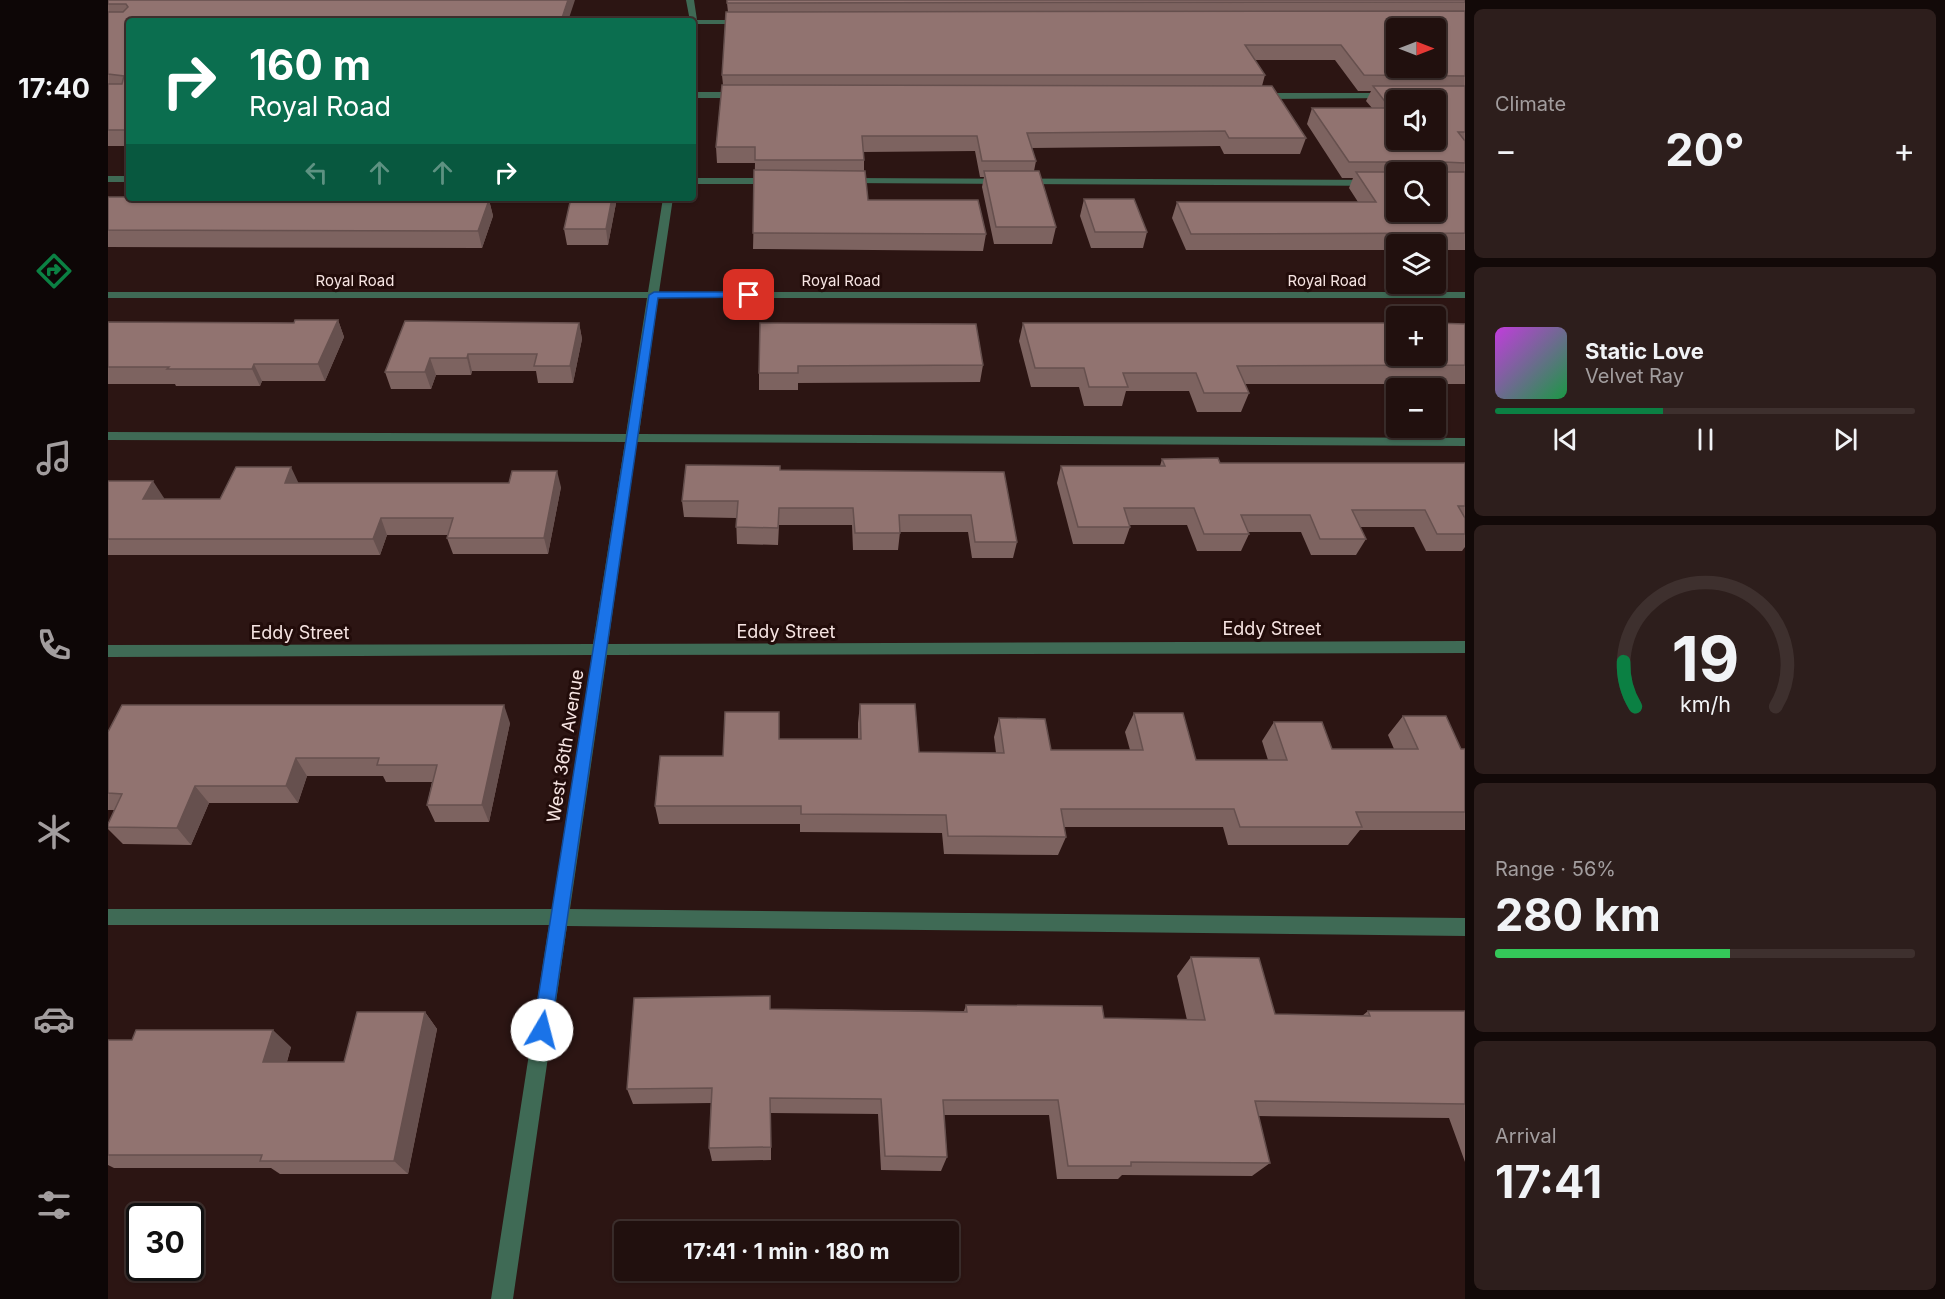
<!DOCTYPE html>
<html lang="en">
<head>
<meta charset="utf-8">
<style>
	:root { --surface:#21100e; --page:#2d1e1c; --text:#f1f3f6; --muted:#a29d9e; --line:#3e302e; --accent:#0b8043 }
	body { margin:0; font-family:Inter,sans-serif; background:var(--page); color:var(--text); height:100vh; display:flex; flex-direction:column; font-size:22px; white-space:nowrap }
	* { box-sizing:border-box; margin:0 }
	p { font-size:20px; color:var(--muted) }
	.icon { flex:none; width:33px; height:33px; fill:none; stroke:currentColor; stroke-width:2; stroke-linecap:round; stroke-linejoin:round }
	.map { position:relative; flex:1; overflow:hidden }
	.drawer { display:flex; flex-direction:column; gap:9px; padding:9px; background:#120908; width:480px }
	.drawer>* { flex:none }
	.top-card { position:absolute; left:18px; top:18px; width:570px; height:183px; border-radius:6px; box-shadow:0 2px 4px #0004,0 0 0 2px var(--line); background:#0b6e4f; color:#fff; overflow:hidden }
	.needle { width:39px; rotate:90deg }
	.fabs { position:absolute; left:1278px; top:18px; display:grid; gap:12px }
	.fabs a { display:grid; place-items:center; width:60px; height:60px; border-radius:6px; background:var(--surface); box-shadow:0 2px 4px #0004,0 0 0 2px var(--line); font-size:30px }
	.speed { position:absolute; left:18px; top:1203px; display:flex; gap:12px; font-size:30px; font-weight:700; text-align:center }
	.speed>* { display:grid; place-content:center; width:78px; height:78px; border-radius:50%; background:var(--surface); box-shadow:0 2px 4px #0004,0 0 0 2px var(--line); line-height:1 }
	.speed .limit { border:3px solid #111; border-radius:9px; background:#fff; color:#111 }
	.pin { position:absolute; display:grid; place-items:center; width:51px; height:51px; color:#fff; margin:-26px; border-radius:12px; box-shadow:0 3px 9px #0006 }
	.me { position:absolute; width:66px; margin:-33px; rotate:8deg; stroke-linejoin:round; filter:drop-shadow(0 0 4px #0008) }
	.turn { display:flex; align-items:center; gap:21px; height:126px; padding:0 24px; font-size:27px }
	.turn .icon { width:78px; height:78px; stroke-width:2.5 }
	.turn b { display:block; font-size:42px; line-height:51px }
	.lanes { display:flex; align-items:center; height:57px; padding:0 24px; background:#0003; justify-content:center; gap:30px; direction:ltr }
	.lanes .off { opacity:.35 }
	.big { font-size:45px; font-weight:700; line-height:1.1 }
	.drawer .tile { flex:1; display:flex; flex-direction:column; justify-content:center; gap:9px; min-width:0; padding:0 21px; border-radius:9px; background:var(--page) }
	.drawer .dial { align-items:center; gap:0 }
	.dial svg { height:156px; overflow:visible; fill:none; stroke:var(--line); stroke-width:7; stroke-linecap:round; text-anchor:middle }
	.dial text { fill:var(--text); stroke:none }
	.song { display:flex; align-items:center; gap:18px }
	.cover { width:72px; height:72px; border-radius:9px; background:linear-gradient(135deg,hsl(290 70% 55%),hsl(140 70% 35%)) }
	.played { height:6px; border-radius:3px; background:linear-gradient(90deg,var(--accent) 40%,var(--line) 40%) }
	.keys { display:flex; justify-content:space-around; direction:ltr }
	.heat { display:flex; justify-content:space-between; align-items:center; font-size:33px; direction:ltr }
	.charge { height:9px; border-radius:4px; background:linear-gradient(90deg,#34c759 56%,var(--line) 0) }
	.trip { position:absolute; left:506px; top:1221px; width:345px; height:60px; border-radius:6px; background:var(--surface); box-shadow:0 2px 4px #0004,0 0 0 2px var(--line); font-weight:700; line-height:60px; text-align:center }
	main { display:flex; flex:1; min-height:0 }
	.tabs { display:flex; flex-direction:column; width:108px; justify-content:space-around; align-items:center; background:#0d0606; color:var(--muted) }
	.tabs .icon { width:42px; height:42px }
	.tabs .active { color:var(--accent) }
	.tabs b { font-size:27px; color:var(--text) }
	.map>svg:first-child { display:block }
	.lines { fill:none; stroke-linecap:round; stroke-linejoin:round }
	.minor { fill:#3f6a55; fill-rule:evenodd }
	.wall { fill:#7d6360 }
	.shaded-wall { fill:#66504e }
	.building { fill:#917370; stroke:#66504e; stroke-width:1.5; fill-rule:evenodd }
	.route { fill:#1a73e8; stroke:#114b97; stroke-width:1.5 }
	.labels { text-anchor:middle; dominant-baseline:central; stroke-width:6; stroke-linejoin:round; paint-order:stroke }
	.far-street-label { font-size:15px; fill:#f6e4e2; stroke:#220c0a }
	.street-label { font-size:18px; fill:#f6e4e2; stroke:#220c0a }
</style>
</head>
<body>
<main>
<nav class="tabs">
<b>17:40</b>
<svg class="icon active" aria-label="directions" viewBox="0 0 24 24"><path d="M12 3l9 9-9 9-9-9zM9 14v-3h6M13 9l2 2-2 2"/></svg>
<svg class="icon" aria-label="music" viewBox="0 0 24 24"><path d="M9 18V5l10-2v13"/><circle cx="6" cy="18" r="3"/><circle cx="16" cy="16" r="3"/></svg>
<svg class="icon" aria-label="phone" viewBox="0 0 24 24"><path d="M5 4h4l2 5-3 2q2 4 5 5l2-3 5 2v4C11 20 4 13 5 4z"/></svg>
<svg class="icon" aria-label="climate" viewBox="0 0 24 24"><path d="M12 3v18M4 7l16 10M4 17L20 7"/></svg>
<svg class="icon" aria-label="car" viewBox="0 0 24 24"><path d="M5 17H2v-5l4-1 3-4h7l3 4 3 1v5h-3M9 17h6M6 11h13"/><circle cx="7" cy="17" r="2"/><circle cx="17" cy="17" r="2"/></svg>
<svg class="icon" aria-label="filters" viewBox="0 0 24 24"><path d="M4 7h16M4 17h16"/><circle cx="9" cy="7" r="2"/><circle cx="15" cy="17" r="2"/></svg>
</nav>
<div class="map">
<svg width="1357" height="1299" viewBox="0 0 1357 1299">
	<rect width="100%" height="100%" fill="#2c1513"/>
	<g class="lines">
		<path class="minor" d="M578 0H586L589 20H636L640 22 636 24H590L589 32 585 34V21H582Z
			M585 92H631L635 95 631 98H585Z
			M1279 93 1282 94V98L1150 99 1146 96 1150 93Z
			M0 176H21V182H0Z
			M585 178H666L671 181 666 184H585Z
			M738 178 1288 180V186L735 183V179Z
			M555 198H565L551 292H1357V298H550L531 434 1357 438V446L529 442 500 644 1357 641V653L499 655 462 909 1357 918V936L459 926 405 1299H383L441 925H0V909H444L484 655 0 657V645L485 644 517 442 0 440V432L518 434 539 298H0V292H540Z"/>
	</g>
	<path class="wall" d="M0 0H467L21 21V146H0Z
		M1357 0V250H1328V244H1288V250H1078L1064 218 1069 202H1250L1241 188 1245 178H1234L1199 124 1204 108H1264L1258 101 1263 91H1250L1227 60H1147L1157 75 1154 86 1198 138 1192 154H1116L1112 146 924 148 928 161 926 171 948 227 944 244H886L874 187 876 177H872L867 151 756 152V171L760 200 878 234 875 251 645 249 647 163H609L608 147 615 85 614 75 620 12 619 3Z
		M0 197 381 200 385 216 374 248 0 247Z
		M509 198 500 245H459L456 229Z
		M976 199 1039 232 1035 248H983L972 216Z
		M230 320 236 337 217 381H154L152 386H68L67 384H0V322L186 323Z
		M297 321 471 323 474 339 465 383H430L428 371H364L363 375H328L323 389H283L277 372Z
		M915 323 1357 324V384H1137L1141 393 1133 412H1089L1081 391H1018L1014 406H976L971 387H923L911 341Z
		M868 324 875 365 872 382 690 383V390H651V373Z
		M1054 459 1112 463H1357V547L1354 551H1318L1306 527H1252L1258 539 1248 555H1203L1193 532H1140L1141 534 1133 551H1089L1079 525H1021L1022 527 1016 544H965L949 483 953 466H1052Z
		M672 470 896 472 909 542 905 558H864L860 532H792L790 550H745L744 525H671L670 545 629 544 628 518 576 517 574 501Z
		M0 481 56 498 55 499H112L191 483 453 487 440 554H345L339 538 340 535H279L272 555H0Z
		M752 704 811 752 888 753 886 737 891 718 943 750H1022L1017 732 1026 713 1088 760H1160L1154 741 1166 722 1224 749H1286L1280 735 1295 716 1353 749H1357V830H1252L1240 845H1120L1115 827H956L958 837 950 855 836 854 834 833 692 832V824H551L547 806 615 756 671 739H750V723Z
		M402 723 381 822H327L319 805 324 782H278L275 776H199L190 803H101L83 845 15 844 0 829 6 810H0V732Z
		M1083 957 1167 1014 1254 1016 1260 1011H1357V1162L1341 1118 1150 1116 1162 1163 1144 1176 1014 1175 1010 1179H949L941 1115H836L839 1157 833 1171 773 1170 770 1114 663 1113V1160L604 1161 601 1148 603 1103 525 1104 519 1089 663 1009 856 1011 858 1005 996 1018 1079 1020 1069 976Z
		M317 1012 329 1029 300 1174H172L163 1168H6L0 1165V1040L183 1047 179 1062H236Z"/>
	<path class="shaded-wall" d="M460 0H467L460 21H453Z
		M504 198H509L500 245 498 229Z
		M381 200 385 216 374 248 370 231Z
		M230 320 236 337 217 381 210 364Z
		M471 323 474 339 465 383 462 366Z
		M360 354 364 371 363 375 359 358Z
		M322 358 328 375 323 389 317 372Z
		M146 364 154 381 152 386 144 369Z
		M183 467 191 484 177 483Z
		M449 471 453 487 440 554 436 538Z
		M45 481 56 498 46 515 35 499Z
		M273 518 279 535 272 555 265 539Z
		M396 705 402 723 381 822 374 805Z
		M188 758 199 776 190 803 178 786Z
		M87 786 101 803 83 845 69 828Z
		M317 1012 329 1029 300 1174 286 1161Z
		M165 1030 183 1047 174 1078 155 1062Z"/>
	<path class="building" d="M0 0H460L453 21H21V130H0V84H14L16 76 0 74V12H15L20 7 18 4H0Z
		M619 0H1357V2L619 3Z
		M1357 11V76L1256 75 1233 45H1137L1157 75H614L618 12ZM1288 28H1328V68H1288Z
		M512 18H544L543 21H511Z
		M614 85 1164 86 1198 138H1121L1117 131 919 133 928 161H874L869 136H754L756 160H647V147H608Z
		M1265 86H1357V132H1350L1357 141V163L1336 162 1334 172H1357V233L1083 234 1069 202H1268L1248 172H1295L1297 162H1241L1204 108H1282ZM1288 100H1328V140H1288ZM1288 172H1328V212H1288Z
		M646 170 757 171 760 200H870L878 234 645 233Z
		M876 171H931L948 227H888Z
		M0 197H21V198H210V199L381 200 370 231 0 230Z
		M463 198H504L498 229H456Z
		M976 199H1026L1039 232H987Z
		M187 320H230L210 364H146L144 369H59L61 367H0V322L186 323Z
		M297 321 471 323 462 366H426L429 354H360L359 358H322L317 372H277Z
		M652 323 868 324 875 365 690 366V373H651Z
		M915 323H1288V356H1328V323L1357 324V365L1129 366 1141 393H1096L1088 373H1015L1020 387H981L976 368H927Z
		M1110 458 1112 463H1357V506H1350L1357 518V534H1329L1317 510H1244L1258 539H1212L1202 515H1133L1141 534H1096L1086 508H1016L1022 527H970L953 466H1057L1054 459Z
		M578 465 672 466V470L896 472 909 542H867L863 515H791L792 533H747L745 508H671L670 528 628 527 630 501H574Z
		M128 467H183L177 483H401L404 471H449L436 538H339L345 518H273L265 539H0V481H45L35 499H112Z
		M752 704H807L811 752 896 753 891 718 937 719 943 750H1035L1026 713H1075L1088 760H1179L1166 722H1214L1224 749H1310L1295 716H1338L1353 749H1357V812H1248L1254 827H1132L1126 809H953L958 837 840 836 838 815 693 814V806H547L552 756H615L617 712H671V739H753Z
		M14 705H396L374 805H319L329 765H269L271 758H188L178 786H87L69 828 0 827V824L14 794 0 793V732Z
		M1083 957 1151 958 1167 1014 1262 1016 1260 1011H1357V1104L1147 1101 1162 1163 1023 1162V1166H960L950 1100H835L839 1157 777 1156 773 1099 662 1098 663 1147 601 1148 604 1088 519 1089 526 998 662 996V1009L859 1012 858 1005 994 1006 996 1018 1097 1020Z
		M249 1012H317L286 1161H152L154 1155H0V1040H24L28 1030H165L155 1062H236Z"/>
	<path class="route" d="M641 292 644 293V297L550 298 443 1030 440 1036 434 1038 428 1036 425 1030 541 295 546 292Z"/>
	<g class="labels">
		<g class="far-street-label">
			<text x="247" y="280">Royal Road</text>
			<text x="733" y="280">Royal Road</text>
			<text x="1219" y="280">Royal Road</text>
		</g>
		<g class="street-label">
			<text x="1164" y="628">Eddy Street</text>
			<text x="678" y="631">Eddy Street</text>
			<text x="192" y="632">Eddy Street</text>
			<text transform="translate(457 746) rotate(-81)">West 36th Avenue</text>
		</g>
	</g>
</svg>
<div class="fabs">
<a><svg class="needle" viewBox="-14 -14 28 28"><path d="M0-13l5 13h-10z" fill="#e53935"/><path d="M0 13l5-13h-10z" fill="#a29d9e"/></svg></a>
<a><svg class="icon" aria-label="sound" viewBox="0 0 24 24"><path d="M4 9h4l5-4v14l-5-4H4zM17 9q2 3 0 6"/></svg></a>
<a><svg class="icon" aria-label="search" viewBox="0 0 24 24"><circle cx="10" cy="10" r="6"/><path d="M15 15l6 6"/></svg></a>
<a><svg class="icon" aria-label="layers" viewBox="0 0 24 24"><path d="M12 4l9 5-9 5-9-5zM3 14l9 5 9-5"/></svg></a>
<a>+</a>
<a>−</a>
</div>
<div class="speed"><div class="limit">30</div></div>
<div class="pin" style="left:641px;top:295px;background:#d93025"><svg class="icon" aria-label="arrive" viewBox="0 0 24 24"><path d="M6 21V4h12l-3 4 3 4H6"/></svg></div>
<svg class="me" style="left:434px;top:1030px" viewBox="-20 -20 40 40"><circle r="19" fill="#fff"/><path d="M0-13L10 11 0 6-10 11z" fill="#1a73e8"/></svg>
<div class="trip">17:41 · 1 min · 180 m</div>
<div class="top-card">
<div class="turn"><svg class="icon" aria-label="right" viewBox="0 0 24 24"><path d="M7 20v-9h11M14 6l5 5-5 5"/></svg><div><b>160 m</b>Royal Road</div></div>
<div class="lanes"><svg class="icon off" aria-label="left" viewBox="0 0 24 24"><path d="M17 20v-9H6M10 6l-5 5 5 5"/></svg><svg class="icon off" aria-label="ahead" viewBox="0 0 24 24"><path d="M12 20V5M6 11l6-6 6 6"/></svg><svg class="icon off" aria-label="ahead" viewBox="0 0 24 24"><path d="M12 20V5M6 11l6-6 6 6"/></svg><svg class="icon" aria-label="right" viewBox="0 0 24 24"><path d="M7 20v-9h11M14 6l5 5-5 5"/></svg></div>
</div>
</div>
<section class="drawer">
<div class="tile"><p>Climate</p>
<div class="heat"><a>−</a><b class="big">20°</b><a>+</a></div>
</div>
<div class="tile">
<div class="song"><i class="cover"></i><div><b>Static Love</b><p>Velvet Ray</p></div></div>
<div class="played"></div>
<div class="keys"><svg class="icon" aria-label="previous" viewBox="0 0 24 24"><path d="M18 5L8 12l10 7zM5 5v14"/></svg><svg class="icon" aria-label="pause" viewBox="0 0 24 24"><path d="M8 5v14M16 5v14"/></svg><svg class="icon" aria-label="next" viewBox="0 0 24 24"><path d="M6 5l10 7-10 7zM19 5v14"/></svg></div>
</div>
<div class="tile dial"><svg viewBox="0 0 100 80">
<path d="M14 69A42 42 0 1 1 86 69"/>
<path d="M14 69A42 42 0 0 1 8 46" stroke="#0b8043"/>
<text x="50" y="56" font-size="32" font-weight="700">19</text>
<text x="50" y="72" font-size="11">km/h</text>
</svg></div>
<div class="tile"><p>Range · 56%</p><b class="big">280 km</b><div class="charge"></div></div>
<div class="tile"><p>Arrival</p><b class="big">17:41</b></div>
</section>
</main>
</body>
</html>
